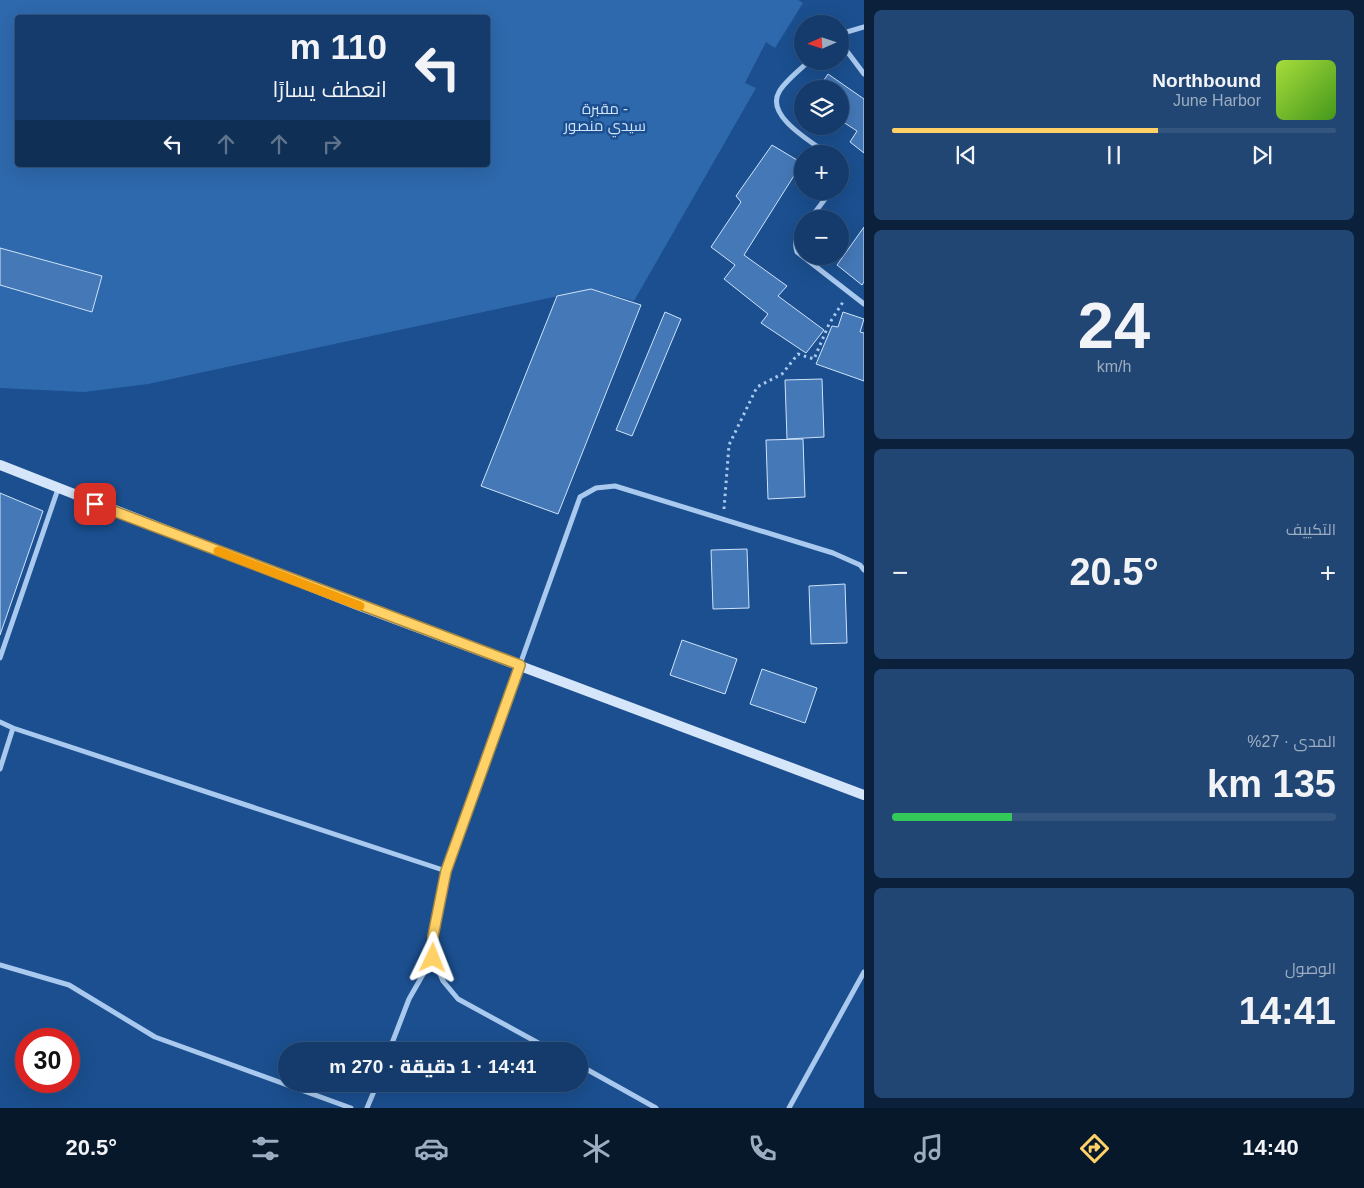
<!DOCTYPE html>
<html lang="ar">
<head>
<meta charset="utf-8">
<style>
	:root { --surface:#143b6b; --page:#214673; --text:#f1f3f6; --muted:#9dadc1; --line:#33557e; --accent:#ffd166 }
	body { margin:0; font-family:Arial,Cairo,sans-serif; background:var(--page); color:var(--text); direction:rtl; height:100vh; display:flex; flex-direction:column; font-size:19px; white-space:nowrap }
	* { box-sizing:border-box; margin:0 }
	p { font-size:16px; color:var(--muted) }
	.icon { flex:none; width:28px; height:28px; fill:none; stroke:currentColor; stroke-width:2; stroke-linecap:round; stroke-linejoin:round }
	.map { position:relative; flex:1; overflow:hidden; direction:ltr }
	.side { display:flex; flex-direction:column; gap:10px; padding:10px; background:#0b203b; width:500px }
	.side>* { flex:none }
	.hud { position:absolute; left:15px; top:15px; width:475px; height:152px; border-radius:5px; box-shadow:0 5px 20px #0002,0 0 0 1px var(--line); direction:rtl; background:#143b6b; color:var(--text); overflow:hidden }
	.needle { width:32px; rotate:267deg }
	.controls { position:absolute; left:794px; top:15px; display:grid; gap:10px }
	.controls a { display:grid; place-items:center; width:55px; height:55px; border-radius:50%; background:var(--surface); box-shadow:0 5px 20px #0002,0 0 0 1px var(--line); font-size:25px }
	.speed { position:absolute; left:15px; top:1028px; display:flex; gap:10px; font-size:25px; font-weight:700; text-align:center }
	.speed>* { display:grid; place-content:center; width:65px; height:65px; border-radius:50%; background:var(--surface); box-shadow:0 5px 20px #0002,0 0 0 1px var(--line); line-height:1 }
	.speed .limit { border:8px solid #d22; background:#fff; color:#111 }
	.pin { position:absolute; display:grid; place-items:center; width:42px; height:42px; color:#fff; margin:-21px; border-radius:10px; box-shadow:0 2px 8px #0006 }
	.me { position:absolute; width:55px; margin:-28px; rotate:2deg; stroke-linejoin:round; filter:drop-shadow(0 0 4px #0008) }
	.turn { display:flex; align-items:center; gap:18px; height:105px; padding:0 20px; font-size:22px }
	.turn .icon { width:65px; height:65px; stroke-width:2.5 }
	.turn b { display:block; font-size:35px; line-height:42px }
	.lanes { display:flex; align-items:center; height:48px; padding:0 20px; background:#0003; justify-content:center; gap:25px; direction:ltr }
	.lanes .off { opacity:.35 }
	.big { font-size:38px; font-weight:800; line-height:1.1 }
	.side .card { flex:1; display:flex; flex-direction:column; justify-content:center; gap:8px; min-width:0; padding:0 18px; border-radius:8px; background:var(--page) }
	.side .dial { align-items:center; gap:0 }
	.dial b { font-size:65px; line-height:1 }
	.song { display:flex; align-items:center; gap:15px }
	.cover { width:60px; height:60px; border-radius:8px; background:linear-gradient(135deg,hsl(80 70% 55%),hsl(100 70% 35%)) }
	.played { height:5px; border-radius:2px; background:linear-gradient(90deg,var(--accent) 60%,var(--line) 60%) }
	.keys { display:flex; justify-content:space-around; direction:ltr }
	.heat { display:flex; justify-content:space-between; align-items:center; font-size:28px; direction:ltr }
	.charge { height:8px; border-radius:4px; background:linear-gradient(90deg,#34c759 27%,var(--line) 0) }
	.trip { position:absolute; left:278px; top:1042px; width:310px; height:50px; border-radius:25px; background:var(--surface); box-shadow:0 5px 20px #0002,0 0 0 1px var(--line); font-weight:800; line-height:50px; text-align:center; direction:rtl }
	.tab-bar { display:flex; height:80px; justify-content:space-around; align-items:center; background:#08182b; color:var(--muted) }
	.tab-bar .icon { width:35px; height:35px }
	.tab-bar .selected { color:var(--accent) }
	.tab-bar b { font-size:22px; color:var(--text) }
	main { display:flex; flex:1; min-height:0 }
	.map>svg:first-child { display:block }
	.green { fill:#2e69ad; fill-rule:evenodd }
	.building { fill:#4478b7; stroke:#cfe3fa }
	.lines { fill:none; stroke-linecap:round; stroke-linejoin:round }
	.path { stroke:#a9c9ee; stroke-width:3; stroke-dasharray:2.5 4; stroke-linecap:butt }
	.minor { stroke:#a9c9ee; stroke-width:5 }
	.secondary { stroke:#d6e6fa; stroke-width:10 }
	.route-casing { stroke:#a68842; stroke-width:12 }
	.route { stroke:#ffd166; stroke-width:9 }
	.slow { stroke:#f59e0b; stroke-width:9 }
	.labels { text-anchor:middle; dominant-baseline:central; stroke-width:5; stroke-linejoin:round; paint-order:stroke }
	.park-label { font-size:15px; fill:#cfe3fa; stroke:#1b4f8f }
</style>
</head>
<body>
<main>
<section class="side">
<div class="card">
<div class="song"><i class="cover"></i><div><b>Northbound</b><p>June Harbor</p></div></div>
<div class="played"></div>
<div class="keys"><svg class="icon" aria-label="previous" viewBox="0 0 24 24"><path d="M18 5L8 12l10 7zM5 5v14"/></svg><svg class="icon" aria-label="pause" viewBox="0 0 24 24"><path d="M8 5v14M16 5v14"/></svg><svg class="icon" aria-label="next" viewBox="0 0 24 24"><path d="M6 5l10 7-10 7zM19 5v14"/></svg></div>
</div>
<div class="card dial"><b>24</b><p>km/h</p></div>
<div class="card"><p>التكييف</p>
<div class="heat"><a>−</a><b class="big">20.5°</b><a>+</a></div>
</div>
<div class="card"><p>المدى · 27%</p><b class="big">135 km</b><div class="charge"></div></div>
<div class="card"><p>الوصول</p><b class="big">14:41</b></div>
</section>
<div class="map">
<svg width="864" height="1108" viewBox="0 0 864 1108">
	<rect width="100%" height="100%" fill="#1b4f8f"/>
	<path class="green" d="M0 0H798L803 3 775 48 766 42 745 83 756 88 634 301 591 289 148 384 84 392 0 388ZM18 18H488V165H18Z"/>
	<path class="building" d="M828 74 864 99V153L850 142 857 131 840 120V89H818Z
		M772 145 802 163 744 255 787 286 778 296 824 330 806 353 761 323 768 314 724 279 735 265 711 247 741 202 736 196Z
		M864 227V282L862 285 837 265Z
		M0 248 102 276 92 312 0 285Z
		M591 289 641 305 558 514 481 486 557 296Z
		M665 312 681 319 632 436 616 430Z
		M843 312 864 319 860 332 864 333V381L816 364 832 326 838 327Z
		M822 379 824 437 787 439 785 380Z
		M803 439 805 497 768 499 766 440Z
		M0 493 43 511 0 635Z
		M747 549 749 608 713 609 711 550Z
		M845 584 847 643 811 644 809 586Z
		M682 640 737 659 725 694 670 675Z
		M762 669 817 688 805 723 750 704Z"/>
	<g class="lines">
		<path class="path" d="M724 509 729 445 757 387 782 374 798 354 814 359 829 324 843 302"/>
		<path class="minor" d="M840 34 864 27
			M840 42 864 74
			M809 61C800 70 785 81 779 92 765 116 812 142 828 154
			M840 168V178
			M810 219 831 191
			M802 229C796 237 794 242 797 252L864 304
			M0 658 58 489
			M0 722 13 728 0 769
			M13 728 446 871 580 497 596 488 615 486 833 553 860 565 864 570
			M446 871 433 936V957L443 981 458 999 553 1051
			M0 965 69 985 155 1037 351 1108
			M389 1051 409 999 433 957
			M579 1065 656 1108
			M367 1108 377 1084
			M789 1108 864 972"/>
		<path class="secondary" d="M0 465 355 604 864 795"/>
	</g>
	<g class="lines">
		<g class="route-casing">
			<path id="route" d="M95 504 520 665 446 871 433 936V958"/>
		</g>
		<use href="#route" class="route"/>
		<path class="slow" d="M218 551 360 606"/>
	</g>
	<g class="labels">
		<g class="park-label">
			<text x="605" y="108">مقبرة -<tspan x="605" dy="17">سيدي منصور</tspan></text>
		</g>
	</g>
</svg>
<div class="controls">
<a><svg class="needle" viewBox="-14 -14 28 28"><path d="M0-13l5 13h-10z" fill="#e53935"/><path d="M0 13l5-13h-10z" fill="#9dadc1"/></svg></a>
<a><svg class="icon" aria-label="layers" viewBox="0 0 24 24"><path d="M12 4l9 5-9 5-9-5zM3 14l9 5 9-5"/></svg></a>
<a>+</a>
<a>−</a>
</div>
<div class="speed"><div class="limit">30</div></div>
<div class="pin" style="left:95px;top:504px;background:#d93025"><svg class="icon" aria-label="arrive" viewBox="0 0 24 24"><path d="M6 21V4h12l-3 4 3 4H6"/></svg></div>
<svg class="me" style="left:433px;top:958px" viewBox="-20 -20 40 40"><path d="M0-17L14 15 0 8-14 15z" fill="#ffd166" stroke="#fff" stroke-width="4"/></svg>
<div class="trip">14:41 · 1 دقيقة · 270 m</div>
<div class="hud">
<div class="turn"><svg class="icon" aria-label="left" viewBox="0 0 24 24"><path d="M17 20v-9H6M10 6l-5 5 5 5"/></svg><div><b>110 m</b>انعطف يسارًا</div></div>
<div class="lanes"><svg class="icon" aria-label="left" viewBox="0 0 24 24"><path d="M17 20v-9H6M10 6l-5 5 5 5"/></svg><svg class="icon off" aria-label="ahead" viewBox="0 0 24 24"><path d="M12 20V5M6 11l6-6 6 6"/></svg><svg class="icon off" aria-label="ahead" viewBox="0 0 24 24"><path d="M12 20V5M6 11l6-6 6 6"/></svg><svg class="icon off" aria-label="right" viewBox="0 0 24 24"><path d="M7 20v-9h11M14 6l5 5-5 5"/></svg></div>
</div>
</div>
</main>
<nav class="tab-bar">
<b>14:40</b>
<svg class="icon selected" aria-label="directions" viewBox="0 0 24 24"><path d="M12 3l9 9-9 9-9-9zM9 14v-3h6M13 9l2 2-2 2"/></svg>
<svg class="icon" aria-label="music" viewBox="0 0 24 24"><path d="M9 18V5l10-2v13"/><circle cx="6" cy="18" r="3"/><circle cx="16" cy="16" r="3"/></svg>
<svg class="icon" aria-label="phone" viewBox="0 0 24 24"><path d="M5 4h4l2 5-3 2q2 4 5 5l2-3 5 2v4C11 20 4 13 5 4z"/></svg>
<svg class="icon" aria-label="climate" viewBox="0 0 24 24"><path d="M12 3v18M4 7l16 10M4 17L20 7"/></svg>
<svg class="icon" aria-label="car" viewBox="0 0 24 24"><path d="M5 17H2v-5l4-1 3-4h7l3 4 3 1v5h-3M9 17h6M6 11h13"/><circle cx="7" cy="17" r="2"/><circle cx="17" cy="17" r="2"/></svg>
<svg class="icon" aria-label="filters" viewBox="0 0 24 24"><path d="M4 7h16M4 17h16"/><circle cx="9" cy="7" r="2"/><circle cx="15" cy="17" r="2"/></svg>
<b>20.5°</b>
</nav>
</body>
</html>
